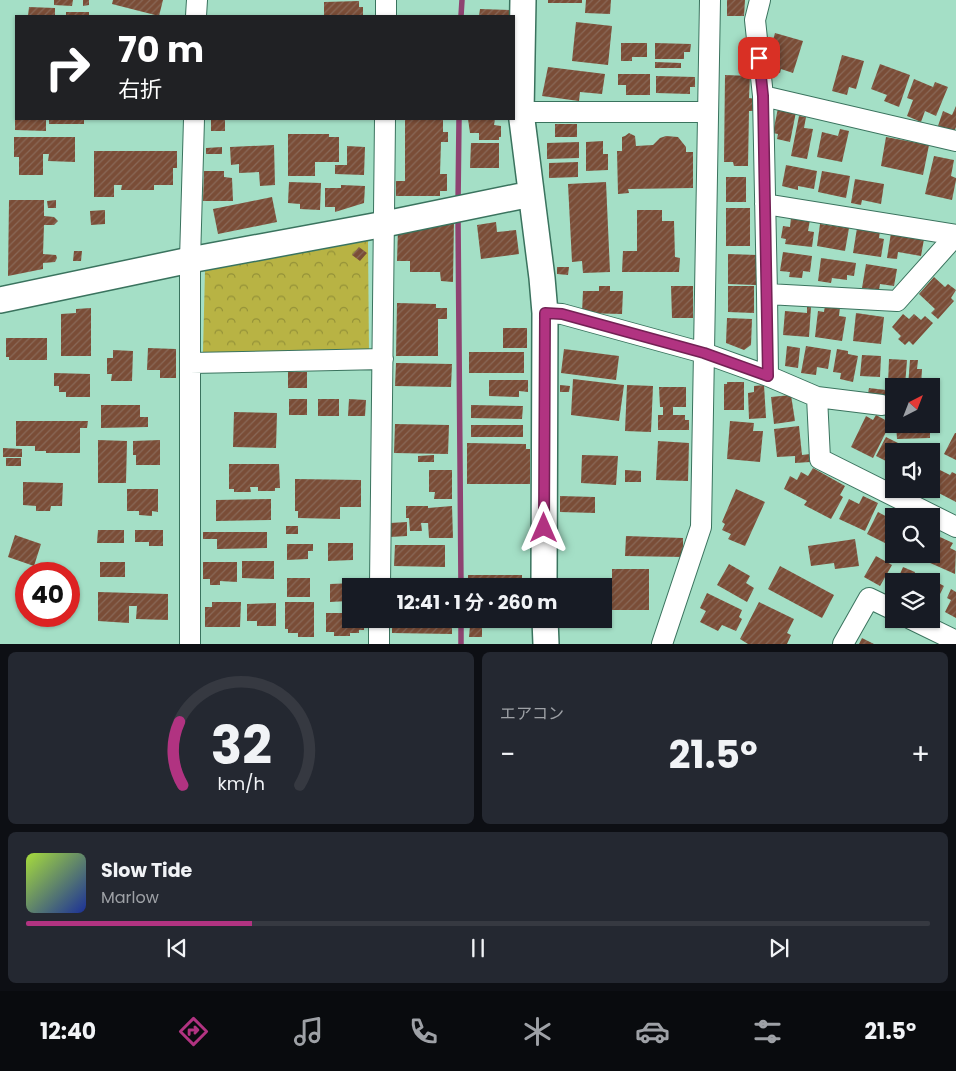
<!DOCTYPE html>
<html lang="ja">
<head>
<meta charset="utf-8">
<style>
	:root { --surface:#171b24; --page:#242831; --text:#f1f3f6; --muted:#9ea1a6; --line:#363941; --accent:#b13381 }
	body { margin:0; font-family:Poppins,"Noto Sans JP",sans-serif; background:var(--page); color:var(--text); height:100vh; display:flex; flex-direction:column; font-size:19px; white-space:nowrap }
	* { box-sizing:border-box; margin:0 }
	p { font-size:16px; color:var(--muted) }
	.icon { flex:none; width:28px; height:28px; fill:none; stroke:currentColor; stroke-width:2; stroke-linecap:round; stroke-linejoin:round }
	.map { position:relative; height:644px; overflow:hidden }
	.sheet { display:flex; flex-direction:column; gap:8px; padding:8px; background:#0d0f14; flex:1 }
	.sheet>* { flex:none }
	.banner { position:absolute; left:15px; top:15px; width:500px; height:105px; border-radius:0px; box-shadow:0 1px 4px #0004; background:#202124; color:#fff; overflow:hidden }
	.needle { width:32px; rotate:42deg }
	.tools { position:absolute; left:885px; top:378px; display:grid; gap:10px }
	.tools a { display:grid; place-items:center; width:55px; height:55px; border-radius:0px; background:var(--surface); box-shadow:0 1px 4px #0004; font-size:25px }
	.speed { position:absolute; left:15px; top:562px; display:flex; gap:10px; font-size:25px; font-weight:700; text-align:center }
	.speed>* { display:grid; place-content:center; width:65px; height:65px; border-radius:50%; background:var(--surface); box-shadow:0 1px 4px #0004; line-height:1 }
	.speed .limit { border:8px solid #d22; background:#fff; color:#111 }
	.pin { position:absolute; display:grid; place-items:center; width:42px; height:42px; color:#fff; margin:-21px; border-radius:10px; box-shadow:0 2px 8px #0006 }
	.me { position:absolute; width:55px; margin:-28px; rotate:0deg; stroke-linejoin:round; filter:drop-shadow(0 0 4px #0008) }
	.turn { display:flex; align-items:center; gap:18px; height:105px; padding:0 20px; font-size:22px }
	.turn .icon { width:65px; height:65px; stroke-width:2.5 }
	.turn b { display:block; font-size:35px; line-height:42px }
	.big { font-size:38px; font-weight:700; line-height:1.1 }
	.sheet .widget { flex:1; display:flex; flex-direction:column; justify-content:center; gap:8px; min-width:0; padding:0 18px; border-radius:8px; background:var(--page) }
	.sheet .dial { align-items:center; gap:0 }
	.dial svg { height:130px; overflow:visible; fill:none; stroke:var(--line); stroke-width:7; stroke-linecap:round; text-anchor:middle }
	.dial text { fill:var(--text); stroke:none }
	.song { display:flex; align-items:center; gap:15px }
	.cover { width:60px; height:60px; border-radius:8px; background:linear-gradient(135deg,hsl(80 70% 55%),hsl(230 70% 35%)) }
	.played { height:5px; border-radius:2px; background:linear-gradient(90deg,var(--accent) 25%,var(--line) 25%) }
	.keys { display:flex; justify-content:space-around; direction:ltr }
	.heat { display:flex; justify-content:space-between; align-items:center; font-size:28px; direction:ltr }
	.sheet .tiles { flex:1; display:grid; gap:8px; grid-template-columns:1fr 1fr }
	.widget:last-child { grid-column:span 2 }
	.trip { position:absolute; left:342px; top:578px; width:270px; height:50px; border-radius:0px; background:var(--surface); box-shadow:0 1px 4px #0004; font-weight:700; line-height:50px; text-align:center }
	.tab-bar { display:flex; height:80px; justify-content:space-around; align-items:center; background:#090b0e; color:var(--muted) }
	.tab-bar .icon { width:35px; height:35px }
	.tab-bar .active { color:var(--accent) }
	.tab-bar b { font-size:22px; color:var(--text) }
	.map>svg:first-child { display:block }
	.park { fill:url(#park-crowns) }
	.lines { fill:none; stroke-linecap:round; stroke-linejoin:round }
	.stream { stroke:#8e4371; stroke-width:5.5 }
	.building { fill:url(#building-hatch) }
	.minor-casing { stroke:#3a735e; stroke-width:22 }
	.tertiary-casing { stroke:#3a735e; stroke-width:28 }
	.minor { stroke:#fff; stroke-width:20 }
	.tertiary { stroke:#fff; stroke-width:25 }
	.route-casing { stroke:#732154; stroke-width:12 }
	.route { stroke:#b13381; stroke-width:9 }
</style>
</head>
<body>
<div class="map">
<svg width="956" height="644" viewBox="0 0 956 644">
	<defs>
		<pattern id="park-crowns" width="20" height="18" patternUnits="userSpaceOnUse" patternTransform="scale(1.25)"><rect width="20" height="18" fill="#b8b344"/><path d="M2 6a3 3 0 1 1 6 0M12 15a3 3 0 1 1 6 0" fill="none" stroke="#949138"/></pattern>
		<pattern id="building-hatch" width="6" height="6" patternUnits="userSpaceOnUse" patternTransform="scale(1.25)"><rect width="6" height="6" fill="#7a4d37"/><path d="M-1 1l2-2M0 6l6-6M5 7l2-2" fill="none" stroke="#896958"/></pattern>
	</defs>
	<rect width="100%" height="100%" fill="#a4dfc6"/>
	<path class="park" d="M368 241 369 354 203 352 205 271Z"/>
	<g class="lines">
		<path class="stream" d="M461 16 462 0
			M458 204 459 119
			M458 216 461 586
			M461 644V619"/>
	</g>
	<path class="building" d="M54 0H73L72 6 54 5Z
		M83 0H89V5L83 6Z
		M113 0H163L159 16 112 4Z
		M548 0H582V3H548Z
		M586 0H611L610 14 585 13Z
		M727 0H745L744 16H727Z
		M359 1V7H363V16H324V2Z
		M29 7 55 8V16H28Z
		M480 9 510 10V16H479Z
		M66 12H89V16H66Z
		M576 22 612 26 608 65 572 61Z
		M775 33 803 41 793 73 781 69 780 73 773 71 777 56 769 54Z
		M621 43H647V57H632V61H621Z
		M655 43 691 44 690 52H684V59H655Z
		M842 55 864 61 856 89 849 87 847 95 832 91Z
		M655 62 681 63V68H655Z
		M880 64 910 75 899 107 884 101 887 95 871 89Z
		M548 67 605 74 602 94 580 92 579 101 542 96Z
		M618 74H650V95H626V85H618Z
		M725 75 750 76 749 98 756 99 755 111H749L748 166H734L733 162H724Z
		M656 76 695 77V87H690V94L656 93Z
		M914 79 933 87 935 82 948 87 936 116 925 111 921 122 907 116 913 100 907 98Z
		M956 106V127L954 132 938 126 943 111 952 115Z
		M778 108 796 112 790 142 777 139 778 134 773 133Z
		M799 116 806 117 804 128 813 129 807 159 791 156Z
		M15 119H46V131L15 130Z
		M49 119H84V124H49Z
		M211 119H225V131H211Z
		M405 119H443V132H448V142H441L440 174H447V191H440V196H396V181H405Z
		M468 119H495L494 125 501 126V137H499V140H479V133H470Z
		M555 124H577V137H555Z
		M840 129 849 131 842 162 817 157 822 132 838 136Z
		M629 133 635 136 636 146 653 145 660 138 666 136 678 137 686 147V152H693V188L628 189 629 193 618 194 617 151H622V137L625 136Z
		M288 134H329V137H339V162H315V176H288Z
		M14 137H75V162L48 161 49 154H43V175H19V157H14Z
		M886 137 929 145 923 175 881 166Z
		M603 141V154H608V170L586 171V142Z
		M579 142V158L547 159V143Z
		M471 143H499V168H470Z
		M274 145 275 185 260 186 259 172 239 173V164L231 165 230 147Z
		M347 146 365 147 364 175 335 174V165H347Z
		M222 147V154H206V148Z
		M94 151H177V168H173V185H154V190H121L122 185H114V197H94Z
		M934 156 954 160 951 176 956 178V180L952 200 925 194Z
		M578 162V177L549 178V163Z
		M786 165 817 171 814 189 798 186V190L782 186Z
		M204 171H224V177L232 178 233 201H203Z
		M822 171 850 176 846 198 818 192Z
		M726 177H746V202H726Z
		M855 179 884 184 881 204 862 200 861 205 851 203Z
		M289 182 321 183 320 210 300 209V204L288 203Z
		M606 182 610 272 583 273 582 261 572 262 568 184Z
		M341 185 365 186 364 203 335 212V207H325V188H341Z
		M272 197 277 222 218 234 213 209Z
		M9 200H44V216L54 217 58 221 54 225H44L43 254 56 255 57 258 55 262 43 263V269L8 276Z
		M56 200V208H48L47 201Z
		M726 208H750V246H726Z
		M105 210V224L91 225 90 211Z
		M637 210H662V221H674L675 257 680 258 679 272H622L623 251H637Z
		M791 218 810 220 808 231 814 232 812 247 785 244 786 239 781 238 783 226 790 227Z
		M454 219 453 282 441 281 440 272H410V261H397L398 229Z
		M496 222 497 232 516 230 519 254 481 259 477 225Z
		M820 224 849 228 845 251 817 246Z
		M857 228 880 231 879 238 884 239 881 257 853 253Z
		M891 233 924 239 921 256 898 252 897 259 887 258Z
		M359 247 367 253 360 261 352 255Z
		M74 251H82L81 261H73Z
		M783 252 812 256 810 272 803 271 802 278 789 277 790 272 780 271Z
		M728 254 757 255 756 285 728 284Z
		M821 258 856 263 854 276 847 275V280L832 278 831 283 818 281Z
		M866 264 897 269 894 286 880 284 879 290 862 288Z
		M557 267H569L568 275 557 274Z
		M934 277 945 287 948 284 956 290 951 298 954 301 938 319 931 313 935 309 919 294Z
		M599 286H610V291H623L622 314 582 313 583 291H599Z
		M671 286H693V318H672Z
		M728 286H754V313L728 312Z
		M397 303 436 304V308H447V319H438V356H396Z
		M825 305 840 307 839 316 846 317 842 341 815 337 818 311 824 312Z
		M807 307H811L809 337 783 335 785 311 807 313Z
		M91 308V356H61V314L76 313V309Z
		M856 313 884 317 881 344 853 341Z
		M903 314 909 319 914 314 921 320 925 316 933 323 913 345 909 341 905 345 898 339 901 336 892 327Z
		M727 318 752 319 751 345 744 350 726 343Z
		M503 328H527V348H503Z
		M6 338H47V360H9V357H6Z
		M787 346 800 348 798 368 785 366Z
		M806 346 831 350 828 369 817 367 816 375 801 373Z
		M148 348 176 349V378H160V370H147Z
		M564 349 619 356 616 380 561 373Z
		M837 349 848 351V354L858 356 853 382 840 379 841 373 833 372Z
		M113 350 133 351 132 381H111L112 374H107V358H113Z
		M469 352H524V373H469Z
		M862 355 881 356 880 377 860 376Z
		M889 359 907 360 905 386 888 384Z
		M910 360H918L917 369H922L921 386H908Z
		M396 363 452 364 451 387 395 386Z
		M288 372H307V388H288Z
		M54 373 90 374V397H66V392H59V386H54Z
		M573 379 624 385 619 421 571 415Z
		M489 380H528V392L519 391V397L489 396Z
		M727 382H744V410H724V384H727Z
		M560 385 570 386 569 392H560Z
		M627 385 653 386 651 432 625 431Z
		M764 385 766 418 749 419 748 393 754 392V386Z
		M659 387H686V407H673V415H685V420H689V430H658V415H663V407H660Z
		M869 388 894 391V402L867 399Z
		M791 395 795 421 774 424 771 397Z
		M289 399H307V415H289Z
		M318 399H339V416H318Z
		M349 399 366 400 365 416H348Z
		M101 405H140V417H148V427L101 428Z
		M471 405 523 406 522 419 471 418Z
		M234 412 277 413 276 448 233 447Z
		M876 415 887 421 885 426 888 428 873 458 851 447 866 416 873 420Z
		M16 421H88L87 428H80V453H46V451H35V446H16Z
		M730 421 754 423 753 431H763L760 462 727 459Z
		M395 424 449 425 448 454 394 453Z
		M896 424H930V438L897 439Z
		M471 425H523V437H471Z
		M799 426 802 455 810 454V462L795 463V456L777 457 774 429Z
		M955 433H956V460L944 454Z
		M886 437 910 449 909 451H894V465L876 456Z
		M98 440 127 441 126 483H98Z
		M160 440V465H136V455H133V441Z
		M658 441 689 443 688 481 656 480Z
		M467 443 526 444V449H530V484H467Z
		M3 448 22 449V457H3Z
		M434 455V462H418V456Z
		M582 455 618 456 616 485 581 483Z
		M6 458H21V466H6Z
		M229 464H279L280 488H275V491H258V487H250L251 492H234V489H229Z
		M813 468 845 486 840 495 843 497 831 519 804 505 807 501 784 489 790 476 797 480 801 472 808 476Z
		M936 468 950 475 952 472 956 474V502L931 489V479Z
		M429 470H452V499H434L435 492H429Z
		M625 470 641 471V482H625Z
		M295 479 361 480V507H340V519L298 518V511H295Z
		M23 482 63 483 62 506H51L50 511H36V506L23 505Z
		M127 489H158V512L152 511V516L139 515V511H127Z
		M736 489 765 502 745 546 728 539 731 534 722 530 725 524 722 522Z
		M560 496 595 497V513L560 512Z
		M863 496 878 503 865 531 839 519 849 499 859 504Z
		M271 499V520L216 521V500Z
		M406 506H428V508L452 506 453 538H429L428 523H421L422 531H410L409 518H406Z
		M878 512 891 519 888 526 894 529V540L891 546 867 534Z
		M407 522V536L390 537V523Z
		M286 526H298V534H286Z
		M98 530H124V543H97Z
		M135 530H163V546H149V542H135Z
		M203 532H267V548L217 549V539H203Z
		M15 535 41 544 34 566 8 557Z
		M626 536 683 538V557L625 556Z
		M940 537 953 543 950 548 956 551 955 574 928 562Z
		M855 539 859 566 835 569 834 563 811 566 808 546Z
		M328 543H353V560L328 561Z
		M287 544H313V551H308V559L287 560Z
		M395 545H445V567L394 566Z
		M876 556 892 565 880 586 864 577Z
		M242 561H274V579L242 578Z
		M100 562H125V577H100Z
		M203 562H237V582L220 581V585H210V579H203Z
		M729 564 750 576 746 583 754 588 747 602 717 585Z
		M780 566 834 595 822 618 768 589Z
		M903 567 915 572 911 581H897Z
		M612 569H649V610H612Z
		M468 575H522V586H468Z
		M287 578H310V597H287Z
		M929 578 944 586 933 608 931 607V581H927Z
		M355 583V586H351V597H348V601L330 602V584Z
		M951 589 956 592V618L945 612 951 600 947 598Z
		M98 592 168 594V620L136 619 137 606H129V623L98 621Z
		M707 593 742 610 739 617 742 619 736 631 722 625 718 631 700 622 706 611 700 608Z
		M212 602H241L240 627H205V607H212Z
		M285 602H314V637H298V633H288V629H285Z
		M759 602 794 619 787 633 791 635 787 644H748L740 639Z
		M276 603V626H257V621H247V604Z
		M346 609H351V619H364V630H359V633H350V636H334V632H326V613H347Z
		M392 619H452V634L392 633Z
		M470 626H482V637H469Z
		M862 638 874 644H859Z"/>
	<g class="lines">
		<g class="minor-casing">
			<path id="minor" d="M760 0 755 20 763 96
				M196 16 197 0
				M386 16V0
				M521 112H708
				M956 141 763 96 767 294 897 301 956 235
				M765 204 956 235
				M767 294 768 376
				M545 313 562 314 704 353 768 376 817 397 820 459 956 527
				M190 363 383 359
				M817 397 882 405
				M380 586 385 119
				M911 619 956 641
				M190 644V260L194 119
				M379 644V619
				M662 644 701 527 710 0
				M843 644 869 598 894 610"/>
		</g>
		<g class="tertiary-casing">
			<path id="tertiary" d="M523 0 521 112 542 278 545 313 544 586
				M0 300 190 260 385 224 531 194
				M545 619 546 644"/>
		</g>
		<use href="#minor" class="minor"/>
		<use href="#tertiary" class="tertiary"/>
	</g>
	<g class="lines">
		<g class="route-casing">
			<path id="route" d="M544 528 545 313 562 314 704 353 768 376 763 96 759 58"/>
		</g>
		<use href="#route" class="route"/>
	</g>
</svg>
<div class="tools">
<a><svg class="needle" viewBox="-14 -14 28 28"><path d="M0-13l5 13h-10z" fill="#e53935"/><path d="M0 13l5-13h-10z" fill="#9ea1a6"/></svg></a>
<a><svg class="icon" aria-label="sound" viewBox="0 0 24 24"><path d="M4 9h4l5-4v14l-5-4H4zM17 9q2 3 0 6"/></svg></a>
<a><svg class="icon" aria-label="search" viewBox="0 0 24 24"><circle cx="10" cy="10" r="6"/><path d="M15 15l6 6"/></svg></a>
<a><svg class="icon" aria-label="layers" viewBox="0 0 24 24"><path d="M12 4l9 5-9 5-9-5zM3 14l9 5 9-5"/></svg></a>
</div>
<div class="speed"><div class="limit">40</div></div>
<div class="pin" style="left:759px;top:58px;background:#d93025"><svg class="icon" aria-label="arrive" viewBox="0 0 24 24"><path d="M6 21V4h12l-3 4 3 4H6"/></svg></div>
<svg class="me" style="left:544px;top:528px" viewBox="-20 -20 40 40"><path d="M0-17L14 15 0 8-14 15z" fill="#b13381" stroke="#fff" stroke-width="4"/></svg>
<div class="trip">12:41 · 1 分 · 260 m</div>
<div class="banner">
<div class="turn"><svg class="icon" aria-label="right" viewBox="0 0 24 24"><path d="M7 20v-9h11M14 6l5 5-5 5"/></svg><div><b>70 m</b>右折</div></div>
</div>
</div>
<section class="sheet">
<div class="tiles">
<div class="widget dial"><svg viewBox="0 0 100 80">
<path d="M14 69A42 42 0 1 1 86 69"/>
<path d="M14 69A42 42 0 0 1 12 30" stroke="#b13381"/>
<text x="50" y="56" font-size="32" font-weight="700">32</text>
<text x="50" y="72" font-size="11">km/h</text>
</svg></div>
<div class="widget"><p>エアコン</p>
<div class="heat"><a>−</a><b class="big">21.5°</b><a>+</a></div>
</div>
<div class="widget">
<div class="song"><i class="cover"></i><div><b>Slow Tide</b><p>Marlow</p></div></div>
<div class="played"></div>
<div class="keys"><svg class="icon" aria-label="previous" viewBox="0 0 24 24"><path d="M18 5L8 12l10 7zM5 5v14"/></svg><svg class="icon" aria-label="pause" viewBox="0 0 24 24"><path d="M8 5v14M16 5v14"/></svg><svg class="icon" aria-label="next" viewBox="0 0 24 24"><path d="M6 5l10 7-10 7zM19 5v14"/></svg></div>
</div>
</div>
</section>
<nav class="tab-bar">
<b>12:40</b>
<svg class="icon active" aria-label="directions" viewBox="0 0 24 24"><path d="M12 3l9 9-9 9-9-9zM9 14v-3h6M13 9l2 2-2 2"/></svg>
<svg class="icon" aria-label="music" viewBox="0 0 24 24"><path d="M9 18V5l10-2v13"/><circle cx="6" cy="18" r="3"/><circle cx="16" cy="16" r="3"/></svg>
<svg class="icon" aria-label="phone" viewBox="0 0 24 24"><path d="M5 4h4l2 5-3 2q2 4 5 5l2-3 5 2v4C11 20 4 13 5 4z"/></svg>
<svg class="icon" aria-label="climate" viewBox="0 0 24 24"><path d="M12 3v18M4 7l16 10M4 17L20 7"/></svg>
<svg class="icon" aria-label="car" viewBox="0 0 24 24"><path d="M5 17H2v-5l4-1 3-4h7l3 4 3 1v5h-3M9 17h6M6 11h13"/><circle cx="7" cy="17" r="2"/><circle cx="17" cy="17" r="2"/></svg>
<svg class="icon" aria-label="filters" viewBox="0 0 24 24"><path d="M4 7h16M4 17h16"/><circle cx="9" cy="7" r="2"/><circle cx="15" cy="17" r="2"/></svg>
<b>21.5°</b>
</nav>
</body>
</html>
